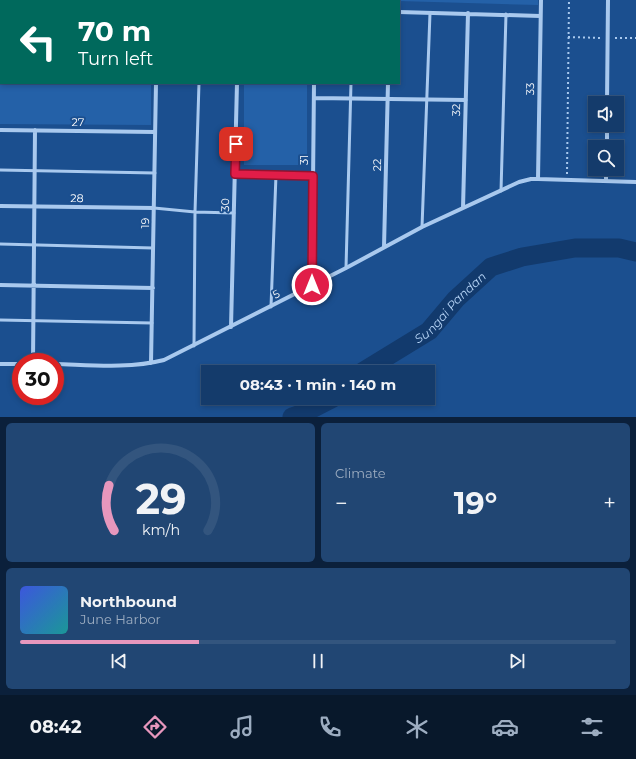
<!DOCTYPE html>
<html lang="en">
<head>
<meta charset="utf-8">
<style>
	:root { --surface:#143b6b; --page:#214673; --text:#f1f3f6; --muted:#9dadc1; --line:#33557e; --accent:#e797bd }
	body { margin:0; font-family:Montserrat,sans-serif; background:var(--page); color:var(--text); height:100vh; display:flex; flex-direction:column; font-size:15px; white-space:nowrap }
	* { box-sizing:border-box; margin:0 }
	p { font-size:13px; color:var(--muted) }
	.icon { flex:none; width:22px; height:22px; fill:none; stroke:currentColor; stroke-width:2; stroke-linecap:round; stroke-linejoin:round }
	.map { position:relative; height:417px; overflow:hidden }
	.drawer { display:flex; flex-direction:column; gap:6px; padding:6px; background:#0b203b; flex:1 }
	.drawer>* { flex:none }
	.hud { position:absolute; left:0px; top:0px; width:400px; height:84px; box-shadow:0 2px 6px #0003,0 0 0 1px var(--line); background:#00695c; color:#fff; overflow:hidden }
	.controls { position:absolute; left:588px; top:96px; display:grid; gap:8px }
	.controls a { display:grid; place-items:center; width:36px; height:36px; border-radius:0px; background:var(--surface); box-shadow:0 2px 6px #0003,0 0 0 1px var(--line); font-size:20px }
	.speed { position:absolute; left:12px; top:353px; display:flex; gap:8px; font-size:20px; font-weight:700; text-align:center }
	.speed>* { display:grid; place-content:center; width:52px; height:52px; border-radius:50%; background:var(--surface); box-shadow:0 2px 6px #0003,0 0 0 1px var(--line); line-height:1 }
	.speed .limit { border:6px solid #d22; background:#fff; color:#111 }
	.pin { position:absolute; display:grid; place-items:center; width:34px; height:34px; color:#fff; margin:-17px; border-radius:8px; box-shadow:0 2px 6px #0006 }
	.me { position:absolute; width:44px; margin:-22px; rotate:0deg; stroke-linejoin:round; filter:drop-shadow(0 0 3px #0008) }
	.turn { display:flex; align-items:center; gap:14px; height:84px; padding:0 12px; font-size:18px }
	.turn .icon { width:52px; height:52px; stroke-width:2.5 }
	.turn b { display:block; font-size:28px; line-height:34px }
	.big { font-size:30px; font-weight:700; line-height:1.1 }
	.drawer .card { flex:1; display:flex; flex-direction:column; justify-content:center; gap:6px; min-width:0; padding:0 14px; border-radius:6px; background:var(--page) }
	.drawer .dial { align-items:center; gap:0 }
	.dial svg { height:104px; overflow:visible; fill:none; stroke:var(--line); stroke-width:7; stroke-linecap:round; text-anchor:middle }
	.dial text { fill:var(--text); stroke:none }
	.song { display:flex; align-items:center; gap:12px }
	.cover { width:48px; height:48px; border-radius:6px; background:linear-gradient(135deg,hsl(230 70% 55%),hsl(180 70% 35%)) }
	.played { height:4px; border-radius:2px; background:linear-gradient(90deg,var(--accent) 30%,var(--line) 30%) }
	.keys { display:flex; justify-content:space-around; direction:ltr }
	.heat { display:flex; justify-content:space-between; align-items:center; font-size:22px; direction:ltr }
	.drawer .tiles { flex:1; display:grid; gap:6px; grid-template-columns:1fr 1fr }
	.card:last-child { grid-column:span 2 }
	.trip { position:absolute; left:201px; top:365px; width:234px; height:40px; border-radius:0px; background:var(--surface); box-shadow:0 2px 6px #0003,0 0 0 1px var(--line); font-weight:700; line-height:40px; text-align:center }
	.menu { display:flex; height:64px; justify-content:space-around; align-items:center; background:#08182b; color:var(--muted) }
	.menu .icon { width:28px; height:28px }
	.menu .active { color:var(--accent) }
	.menu b { font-size:18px; color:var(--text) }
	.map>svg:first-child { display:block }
	.park { fill:#2461a8 }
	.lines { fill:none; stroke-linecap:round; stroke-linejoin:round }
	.river { stroke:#123a6d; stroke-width:19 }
	.path { stroke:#a9c9ee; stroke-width:2; stroke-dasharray:2 3; stroke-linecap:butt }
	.lane { stroke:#a9c9ee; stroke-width:3 }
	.street { stroke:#a9c9ee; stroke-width:4 }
	.route-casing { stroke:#92132f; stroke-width:10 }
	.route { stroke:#e11d48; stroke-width:7 }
	.labels { text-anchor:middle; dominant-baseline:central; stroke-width:4; stroke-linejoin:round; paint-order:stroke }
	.street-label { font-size:11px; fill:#fff; stroke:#1b4f8f }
	.water-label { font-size:12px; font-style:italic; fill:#b5d3f5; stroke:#1b4f8f }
</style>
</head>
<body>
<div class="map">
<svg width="636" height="417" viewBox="0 0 636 417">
	<rect width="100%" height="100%" fill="#1b4f8f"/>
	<path class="park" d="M0 0H152L1 1V83H151V125L0 124Z
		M397 0H538V5L399 1Z
		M244 83H307V165H244Z"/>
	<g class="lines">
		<g class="river">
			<path id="s1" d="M362 372 429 331 456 299 491 267 522 257 575 248H619L636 252"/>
			<path d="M292 417 304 413 333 398"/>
		</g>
		<path class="path" d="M568 37 601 38
			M615 38H636
			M567 174 569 0"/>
		<path class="lane" d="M201 1V0
			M279 1V0
			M353 1V0
			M0 170 155 173
			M501 191 506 14
			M154 208 195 212 234 213
			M422 227 430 13
			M0 244 153 248
			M346 268 351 83
			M271 307 276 175
			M0 320 152 323
			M194 346 195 212 199 83"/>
		<path class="street" d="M157 1V0
			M239 1V0
			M314 1V0
			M391 1V0
			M399 12 540 16
			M314 98 466 100
			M607 103 608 0
			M0 130 155 132
			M607 147V125
			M235 174 313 176
			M538 179 541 0
			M606 181V169
			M0 206 154 208
			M463 208 468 13
			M384 247 388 83
			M0 285 153 288
			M312 285 314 83
			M231 327 237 83
			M33 362 35 130
			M151 363 156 83
			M0 364H21
			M55 364C91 365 128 369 164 360L346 268 422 227 519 182 531 179H538L636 182"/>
	</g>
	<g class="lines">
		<g class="route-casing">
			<path id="route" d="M236 144 235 174 313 176 312 285"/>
		</g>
		<use href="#route" class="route"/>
	</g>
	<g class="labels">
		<g class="street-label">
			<text transform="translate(530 89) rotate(-89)">33</text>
			<text transform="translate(456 110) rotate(-89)">32</text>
			<text transform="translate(78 122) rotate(1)">27</text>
			<text transform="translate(304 160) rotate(-90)">31</text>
			<text transform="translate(377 165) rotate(-89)">22</text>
			<text transform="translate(77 198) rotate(1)">28</text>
			<text transform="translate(225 205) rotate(-89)">30</text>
			<text transform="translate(145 223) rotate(-89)">19</text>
			<text transform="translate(276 294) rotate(-28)">5</text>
		</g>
		<g class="water-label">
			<text stroke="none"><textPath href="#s1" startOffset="110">Sungai Pandan</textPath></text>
		</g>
	</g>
</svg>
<div class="controls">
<a><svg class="icon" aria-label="sound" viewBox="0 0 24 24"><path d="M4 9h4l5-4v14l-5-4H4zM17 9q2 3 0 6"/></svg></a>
<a><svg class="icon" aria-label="search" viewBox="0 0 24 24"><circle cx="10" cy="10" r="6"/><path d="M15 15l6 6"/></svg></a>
</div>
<div class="speed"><div class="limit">30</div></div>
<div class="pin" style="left:236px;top:144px;background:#d93025"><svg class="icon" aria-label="arrive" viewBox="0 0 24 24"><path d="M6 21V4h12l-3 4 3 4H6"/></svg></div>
<svg class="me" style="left:312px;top:285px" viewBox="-20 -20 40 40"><circle r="17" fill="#e11d48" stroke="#fff" stroke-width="3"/><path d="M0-11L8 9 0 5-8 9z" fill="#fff"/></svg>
<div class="trip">08:43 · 1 min · 140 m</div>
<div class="hud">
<div class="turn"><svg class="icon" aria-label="left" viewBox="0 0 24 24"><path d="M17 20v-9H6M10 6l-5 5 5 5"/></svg><div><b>70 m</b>Turn left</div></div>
</div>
</div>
<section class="drawer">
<div class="tiles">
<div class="card dial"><svg viewBox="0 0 100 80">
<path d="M14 69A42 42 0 1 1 86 69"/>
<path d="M14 69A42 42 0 0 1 10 34" stroke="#e797bd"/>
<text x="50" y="56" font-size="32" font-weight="700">29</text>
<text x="50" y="72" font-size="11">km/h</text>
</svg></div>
<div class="card"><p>Climate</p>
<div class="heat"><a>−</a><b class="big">19°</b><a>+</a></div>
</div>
<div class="card">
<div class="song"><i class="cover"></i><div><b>Northbound</b><p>June Harbor</p></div></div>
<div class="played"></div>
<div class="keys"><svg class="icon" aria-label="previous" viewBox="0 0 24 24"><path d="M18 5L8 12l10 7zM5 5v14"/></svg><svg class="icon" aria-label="pause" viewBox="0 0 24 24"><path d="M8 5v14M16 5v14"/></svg><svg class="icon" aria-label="next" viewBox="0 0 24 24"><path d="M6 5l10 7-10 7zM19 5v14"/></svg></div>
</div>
</div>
</section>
<nav class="menu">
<b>08:42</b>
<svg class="icon active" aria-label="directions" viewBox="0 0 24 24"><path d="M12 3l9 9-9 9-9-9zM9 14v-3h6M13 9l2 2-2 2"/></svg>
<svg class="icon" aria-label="music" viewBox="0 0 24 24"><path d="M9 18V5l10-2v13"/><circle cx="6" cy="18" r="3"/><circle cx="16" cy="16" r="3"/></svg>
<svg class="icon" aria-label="phone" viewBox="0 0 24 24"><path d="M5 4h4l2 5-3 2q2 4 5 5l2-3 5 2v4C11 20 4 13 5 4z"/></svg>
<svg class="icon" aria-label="climate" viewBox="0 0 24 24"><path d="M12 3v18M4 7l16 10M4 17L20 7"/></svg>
<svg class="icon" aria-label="car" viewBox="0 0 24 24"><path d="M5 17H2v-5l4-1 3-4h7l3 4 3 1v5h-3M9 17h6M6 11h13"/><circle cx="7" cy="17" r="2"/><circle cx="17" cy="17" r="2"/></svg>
<svg class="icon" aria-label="filters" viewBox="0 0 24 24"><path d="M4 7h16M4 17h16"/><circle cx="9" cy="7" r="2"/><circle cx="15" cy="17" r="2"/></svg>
</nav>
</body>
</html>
